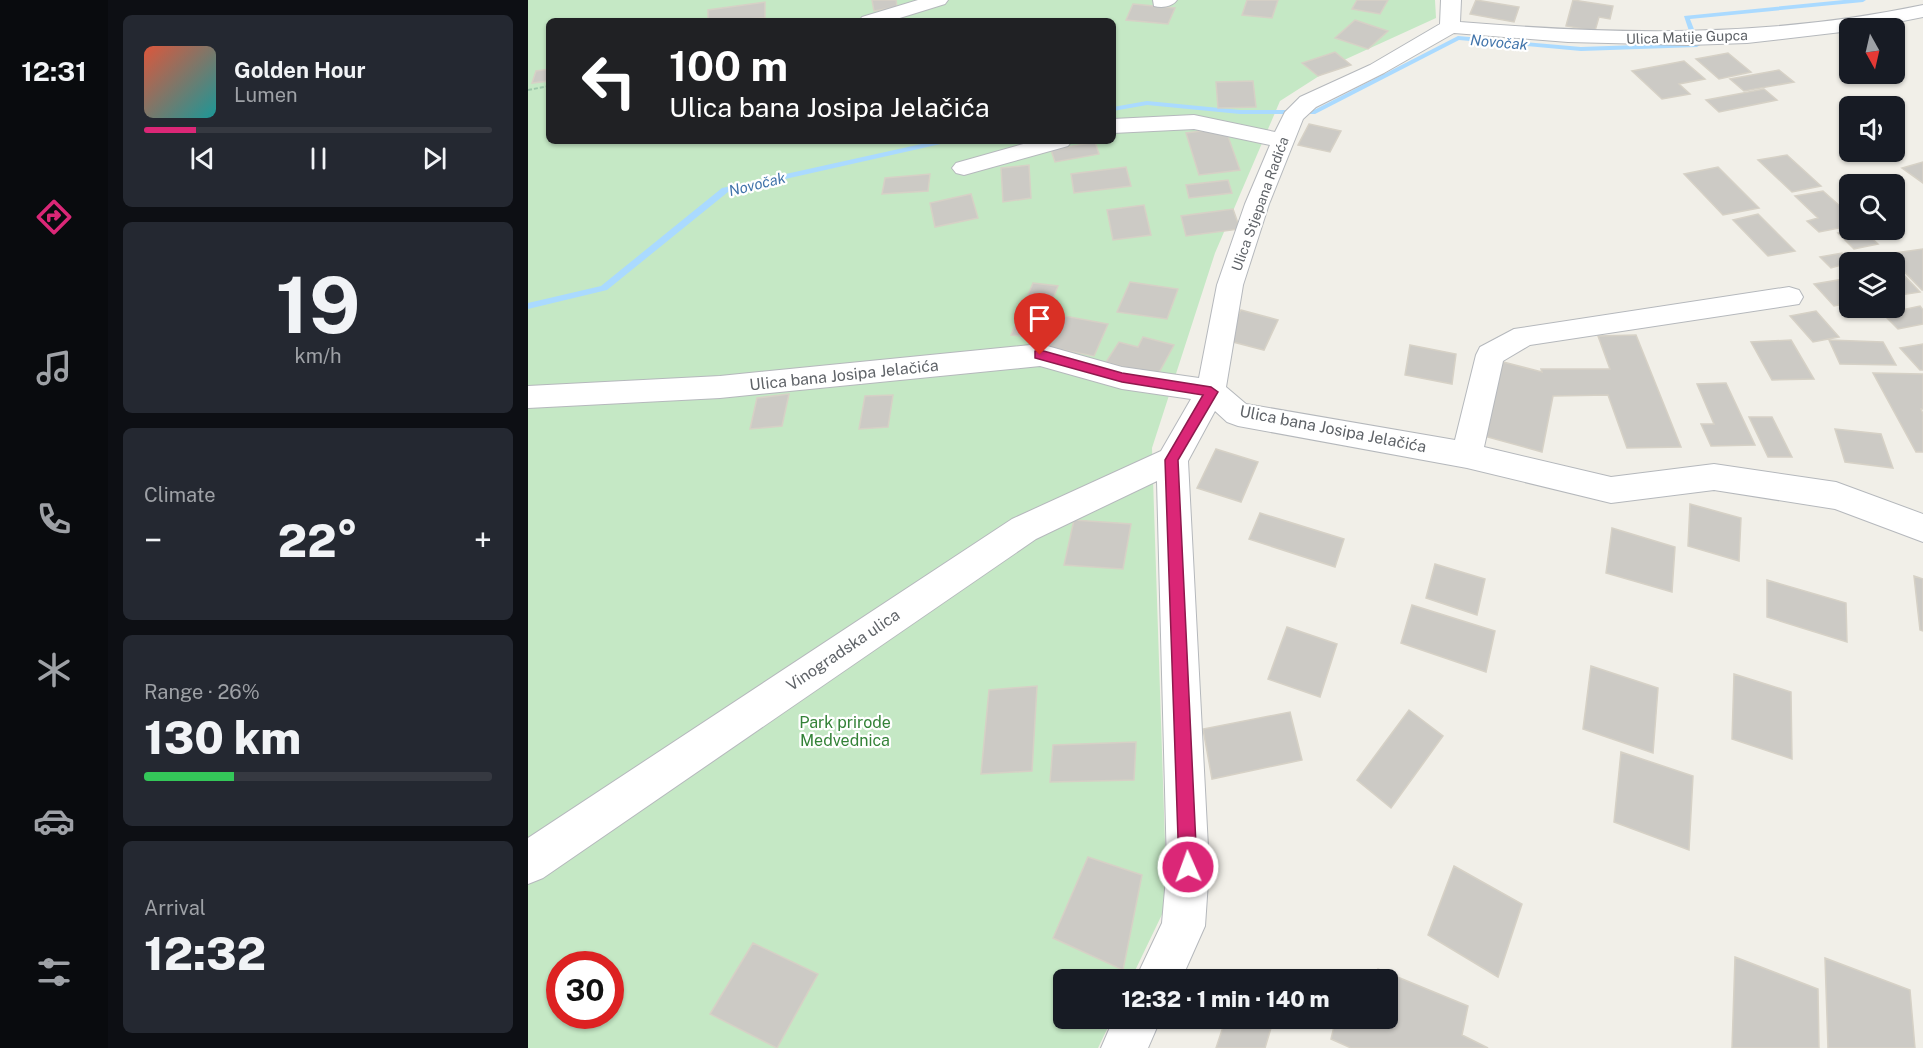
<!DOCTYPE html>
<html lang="en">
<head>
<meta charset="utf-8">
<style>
	:root { --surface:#171b24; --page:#242831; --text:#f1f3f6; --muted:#9ea1a6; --line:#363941; --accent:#db2777 }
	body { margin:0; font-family:"Public Sans",sans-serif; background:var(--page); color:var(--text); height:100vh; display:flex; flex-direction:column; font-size:22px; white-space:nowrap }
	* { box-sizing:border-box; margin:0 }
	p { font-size:20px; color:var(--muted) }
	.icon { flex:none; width:33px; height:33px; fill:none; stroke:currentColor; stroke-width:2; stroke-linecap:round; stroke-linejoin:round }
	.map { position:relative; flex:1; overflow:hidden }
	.details { display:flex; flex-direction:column; gap:15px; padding:15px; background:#0d0f14; width:420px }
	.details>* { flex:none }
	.guide { position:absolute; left:18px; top:18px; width:570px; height:126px; border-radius:9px; box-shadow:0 2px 4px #0004; background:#202124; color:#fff; overflow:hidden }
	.needle { width:39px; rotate:172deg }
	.controls { position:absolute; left:1311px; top:18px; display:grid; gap:12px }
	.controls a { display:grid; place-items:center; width:66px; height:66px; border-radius:9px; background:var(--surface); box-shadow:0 2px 4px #0004; font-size:30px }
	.speed { position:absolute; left:18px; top:951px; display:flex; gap:12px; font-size:30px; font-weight:700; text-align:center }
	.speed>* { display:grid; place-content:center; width:78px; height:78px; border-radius:50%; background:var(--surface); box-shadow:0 2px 4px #0004; line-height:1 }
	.speed .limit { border:9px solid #d22; background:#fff; color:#111 }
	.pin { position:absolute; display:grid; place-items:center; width:51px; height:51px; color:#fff; margin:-62px -26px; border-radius:50% 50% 50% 0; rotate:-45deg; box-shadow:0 0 6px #0007 }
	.pin .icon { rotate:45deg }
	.me { position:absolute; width:66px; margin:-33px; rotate:358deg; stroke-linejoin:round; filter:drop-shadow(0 0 4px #0008) }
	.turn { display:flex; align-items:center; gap:21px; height:126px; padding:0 24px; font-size:27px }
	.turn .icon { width:78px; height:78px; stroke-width:2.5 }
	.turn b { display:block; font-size:42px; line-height:51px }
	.big { font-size:45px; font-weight:800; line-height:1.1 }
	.details .card { flex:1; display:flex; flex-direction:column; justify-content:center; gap:9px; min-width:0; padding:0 21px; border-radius:9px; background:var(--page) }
	.details .dial { align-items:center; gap:0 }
	.dial b { font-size:78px; line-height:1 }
	.song { display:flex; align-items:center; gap:18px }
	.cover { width:72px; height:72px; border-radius:9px; background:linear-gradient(135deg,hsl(10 70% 55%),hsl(180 70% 35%)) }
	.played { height:6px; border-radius:3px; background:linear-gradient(90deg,var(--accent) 15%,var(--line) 15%) }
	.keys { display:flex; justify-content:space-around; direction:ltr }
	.heat { display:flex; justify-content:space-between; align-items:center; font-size:33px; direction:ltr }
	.charge { height:9px; border-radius:4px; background:linear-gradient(90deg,#34c759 26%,var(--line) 0) }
	.trip { position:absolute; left:525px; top:969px; width:345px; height:60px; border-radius:9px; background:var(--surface); box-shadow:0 2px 4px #0004; font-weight:800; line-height:60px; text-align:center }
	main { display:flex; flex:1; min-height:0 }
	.tab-bar { display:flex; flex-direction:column; width:108px; justify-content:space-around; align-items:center; background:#090b0e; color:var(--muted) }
	.tab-bar .icon { width:42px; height:42px }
	.tab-bar .on { color:var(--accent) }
	.tab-bar b { font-size:27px; color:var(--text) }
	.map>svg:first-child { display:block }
	.green { fill:#c5e8c5; fill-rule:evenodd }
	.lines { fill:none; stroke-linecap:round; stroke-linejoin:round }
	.stream { fill:#aadaff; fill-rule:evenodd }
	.building { fill:#cccac5; stroke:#d6d1c6; stroke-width:1.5 }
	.minor-casing { stroke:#b5b8bc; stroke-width:2 }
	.path { stroke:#9cc7a9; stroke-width:2; stroke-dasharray:4 2; stroke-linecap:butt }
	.minor { fill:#fff; fill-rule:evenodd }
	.route { fill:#db2777; stroke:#8e194d; stroke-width:1.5 }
	.labels { text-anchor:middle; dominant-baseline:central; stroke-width:4.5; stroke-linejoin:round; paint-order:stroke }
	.far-street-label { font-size:14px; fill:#5f6368; stroke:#fff }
	.far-water-label { font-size:15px; font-style:italic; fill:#4174aa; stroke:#fff }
	.street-label { font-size:16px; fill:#5f6368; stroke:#fff }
	.park-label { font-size:16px; fill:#348238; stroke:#fff }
</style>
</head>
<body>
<main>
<nav class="tab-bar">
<b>12:31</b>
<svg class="icon on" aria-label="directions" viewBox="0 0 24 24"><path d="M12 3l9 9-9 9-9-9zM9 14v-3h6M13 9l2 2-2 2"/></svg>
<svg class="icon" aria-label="music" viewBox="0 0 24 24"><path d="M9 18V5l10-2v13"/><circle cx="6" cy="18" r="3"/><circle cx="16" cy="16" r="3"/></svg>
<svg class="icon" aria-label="phone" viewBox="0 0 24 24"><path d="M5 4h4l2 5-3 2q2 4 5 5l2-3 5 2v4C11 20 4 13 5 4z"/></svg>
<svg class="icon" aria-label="climate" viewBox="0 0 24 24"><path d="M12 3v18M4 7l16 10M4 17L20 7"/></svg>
<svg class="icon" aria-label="car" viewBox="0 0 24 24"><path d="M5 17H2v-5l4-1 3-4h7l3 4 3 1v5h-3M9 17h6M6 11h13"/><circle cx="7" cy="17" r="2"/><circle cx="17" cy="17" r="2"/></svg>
<svg class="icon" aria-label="filters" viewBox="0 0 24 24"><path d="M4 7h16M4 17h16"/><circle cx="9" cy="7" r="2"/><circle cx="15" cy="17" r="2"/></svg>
</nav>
<section class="details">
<div class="card">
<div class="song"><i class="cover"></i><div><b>Golden Hour</b><p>Lumen</p></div></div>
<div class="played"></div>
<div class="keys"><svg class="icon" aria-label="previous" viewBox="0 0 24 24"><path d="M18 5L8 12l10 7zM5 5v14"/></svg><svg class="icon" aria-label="pause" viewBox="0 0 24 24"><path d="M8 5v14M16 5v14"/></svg><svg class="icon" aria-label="next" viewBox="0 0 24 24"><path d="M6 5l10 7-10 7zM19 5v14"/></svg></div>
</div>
<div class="card dial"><b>19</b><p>km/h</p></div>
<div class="card"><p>Climate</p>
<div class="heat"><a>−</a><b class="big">22°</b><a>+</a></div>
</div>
<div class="card"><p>Range · 26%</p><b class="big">130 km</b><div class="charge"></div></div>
<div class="card"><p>Arrival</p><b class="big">12:32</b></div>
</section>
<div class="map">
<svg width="1395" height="1048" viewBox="0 0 1395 1048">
	<rect width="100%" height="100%" fill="#f1efe8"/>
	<path class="green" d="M0 0H907L908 18 816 60 752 101 687 253 624 448 639 904 603 979 536 980V1018L584 1019 570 1048H0ZM21 21H585V141H21ZM32 964H82V1016H32Z"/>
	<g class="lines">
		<path class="stream" d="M1316 0H1338L1335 2 1162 19 1172 45 1169 47 1053 51 931 40 787 114H712L619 105 585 111V107L619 101 712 110H786L930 36 1053 47 1165 43 1156 16Z
			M407 141H421L417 143 200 192 79 290 0 309V303L73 286 194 188Z"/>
	</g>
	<path class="building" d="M344 0H368L369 7 346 11Z
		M719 0H750L744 18 714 15Z
		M829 0H860L852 14 824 9Z
		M948 0 991 7 986 22 942 14Z
		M1045 0 1085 6 1082 19 1071 17 1067 31 1038 26Z
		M237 2V18L180 21V10Z
		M605 4 647 8 640 24 598 20Z
		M827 20 860 31 840 49 807 38Z
		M807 52 823 65 790 76 774 63Z
		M1200 53 1223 72 1191 79 1168 59Z
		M1156 61 1177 79 1151 84 1162 94 1134 99 1104 71Z
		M21 69V81L4 83 8 71Z
		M1251 70 1266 82 1216 91 1202 79Z
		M725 81 728 107 690 108 688 82Z
		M1236 89 1249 100 1191 112 1178 100Z
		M781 124 813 131 802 152 770 145Z
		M697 128 712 170 671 175 658 133Z
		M567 142 571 154 527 162 523 150Z
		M1259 155 1293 186 1264 192 1230 160Z
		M1395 162V183L1374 168Z
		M501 165 503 198 475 202 473 168Z
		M598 167 603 186 546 193 543 174Z
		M1190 167 1231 208 1195 215 1156 174Z
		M402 174 400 191 354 194 357 178Z
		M700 180 704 193 661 198 658 185Z
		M1295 191 1322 215V226L1291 232 1279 221 1290 218 1267 196Z
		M443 194 450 218 407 227 402 203Z
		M616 205 623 235 585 240 579 210Z
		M705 209 712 229 658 236 653 216Z
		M1230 214 1267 251 1240 256 1205 220Z
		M1327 230H1335L1350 244 1326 249 1310 233Z
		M1395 249V290H1394L1359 254Z
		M1314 253 1324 262 1303 268 1292 257Z
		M1371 270 1392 292 1366 296V271Z
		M1322 278V303L1306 306 1286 284Z
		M602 282 650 289 639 319 589 312Z
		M505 283 530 286 509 338 483 335Z
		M1392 306 1395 310V324L1370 329 1355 314Z
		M713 310 750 320 736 350 697 340Z
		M1288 311 1311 337 1285 342 1262 316Z
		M531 315 580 324 566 356 515 346Z
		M1108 335 1153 447 1099 448 1080 395 1025 396 1014 452 956 436 975 362 1014 372 1013 369H1082L1070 336Z
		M615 337 646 345 629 376 578 362 591 342 610 347Z
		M1263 340 1286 379 1244 380 1223 342Z
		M1301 340 1355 342 1368 365 1312 364Z
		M1395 344V370H1392L1372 348Z
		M882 345 928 354 924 384 877 375Z
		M1345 373 1395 374V409H1393L1395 414V452H1388Z
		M1198 383 1227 445 1183 446 1173 424H1186L1169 384Z
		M261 394 254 426 222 429 229 398Z
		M365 395 360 427 331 429 337 396Z
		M1221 417H1244L1264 457H1240Z
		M1307 429 1353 434 1365 468 1317 462Z
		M688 449 730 462 713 502 669 488Z
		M1162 504 1213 518 1211 561 1160 546Z
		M732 513 816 539 807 567 721 539Z
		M546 520 603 524 595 569 536 565Z
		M1084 528 1147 547 1144 592 1078 573Z
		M907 564 957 579 949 615 898 598Z
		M1386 576 1395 579V631L1392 630Z
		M1239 580 1318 603 1319 642 1239 617Z
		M884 605 967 631 958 672 873 643Z
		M759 627 809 644 792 697 740 679Z
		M1063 666 1130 688 1125 753 1055 729Z
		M1206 674 1263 692 1264 759 1204 739Z
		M509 686 504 771 453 774 461 690Z
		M881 710 915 736 863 808 829 780Z
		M762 712 774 760 684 779 675 729Z
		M608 742 606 780 522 782 525 745Z
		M1093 752 1165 776 1161 850 1086 822Z
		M560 857 614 875 595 970 525 938Z
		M926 866 994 904 970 977 900 935Z
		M225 943 290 974 249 1048 182 1014Z
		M1207 957 1290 989 1291 1048H1204Z
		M1297 958 1382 990 1387 1048H1300Z
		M850 969 940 1006 934 1035 960 1048H823L803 1039 808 1018H860V980H848Z
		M698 1018H746L737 1048H688Z"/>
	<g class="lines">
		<g class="minor-casing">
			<path id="minor" d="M390 0H420L417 4 362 21H331L334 17Z
				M625 0H649C644 7 634 8 626 6Z
				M913 0H933L932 22C1092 35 1237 38 1395 5V17L1340 28H1322V31L1219 43 1160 45 1040 42 926 33 856 73 788 107 775 119 741 204 715 285 698 387 718 404 927 440 948 355 952 347 986 329 1261 287 1271 290 1275 297 1271 304 1002 345 975 361 956 447 1083 477 1186 464 1308 482 1395 514V542L1307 509 1186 490 1083 503 939 468 710 426 699 422 687 411 660 461 681 867 677 926 653 980H607L634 923 639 867 629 481 508 539 15 878 0 884V838L484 519 633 451 663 399 594 389 512 366 192 398 0 408V386L192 376 512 344 594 367 671 378 689 285 717 204 742 145 666 129 585 133V119L666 115 747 132 757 112 772 97 842 65 912 24Z
				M506 141H544L540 146 436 175 428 173 424 168 428 163Z
				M586 1018H633L620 1048H573Z"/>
		</g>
		<path class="path" d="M0 90 21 86"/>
		<use href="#minor" class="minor"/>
	</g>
	<path class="route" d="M512 350 594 373 683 387 690 392 650 460 669 867 666 874 660 876 654 874 651 867 637 460 675 395 594 382 507 358V351Z"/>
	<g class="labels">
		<g class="far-street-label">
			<text transform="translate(1159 37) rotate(-2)">Ulica Matije Gupca</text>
			<text transform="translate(732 204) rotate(-70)">Ulica Stjepana Radića</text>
		</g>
		<g class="far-water-label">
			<text transform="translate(971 42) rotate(5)">Novočak</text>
			<text transform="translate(229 184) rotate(-14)">Novočak</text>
		</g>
		<g class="street-label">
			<text transform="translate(316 375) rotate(-6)">Ulica bana Josipa Jelačića</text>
			<text transform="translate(805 429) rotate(11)">Ulica bana Josipa Jelačića</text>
			<text transform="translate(315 650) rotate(-34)">Vinogradska ulica</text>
		</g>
		<g class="park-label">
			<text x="317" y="722">Park prirode<tspan x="317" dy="18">Medvednica</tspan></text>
		</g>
	</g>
</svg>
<div class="controls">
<a><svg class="needle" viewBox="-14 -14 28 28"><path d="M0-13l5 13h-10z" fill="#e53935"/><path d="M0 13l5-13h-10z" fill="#9ea1a6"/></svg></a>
<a><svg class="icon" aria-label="sound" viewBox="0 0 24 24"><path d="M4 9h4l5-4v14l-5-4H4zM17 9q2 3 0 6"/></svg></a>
<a><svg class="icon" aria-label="search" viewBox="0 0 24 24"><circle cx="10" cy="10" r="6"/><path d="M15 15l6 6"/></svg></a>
<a><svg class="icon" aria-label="layers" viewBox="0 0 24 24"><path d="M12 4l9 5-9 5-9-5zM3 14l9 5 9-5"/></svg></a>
</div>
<div class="speed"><div class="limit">30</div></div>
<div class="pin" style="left:512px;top:355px;background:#d93025"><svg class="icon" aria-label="arrive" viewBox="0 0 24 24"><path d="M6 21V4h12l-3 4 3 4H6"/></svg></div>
<svg class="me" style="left:660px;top:867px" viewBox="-20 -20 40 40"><circle r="17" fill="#db2777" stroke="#fff" stroke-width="3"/><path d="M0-11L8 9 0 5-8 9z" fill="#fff"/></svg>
<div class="trip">12:32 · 1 min · 140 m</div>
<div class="guide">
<div class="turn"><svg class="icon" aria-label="left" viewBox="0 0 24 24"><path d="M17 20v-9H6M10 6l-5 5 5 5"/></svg><div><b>100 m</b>Ulica bana Josipa Jelačića</div></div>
</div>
</div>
</main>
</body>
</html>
